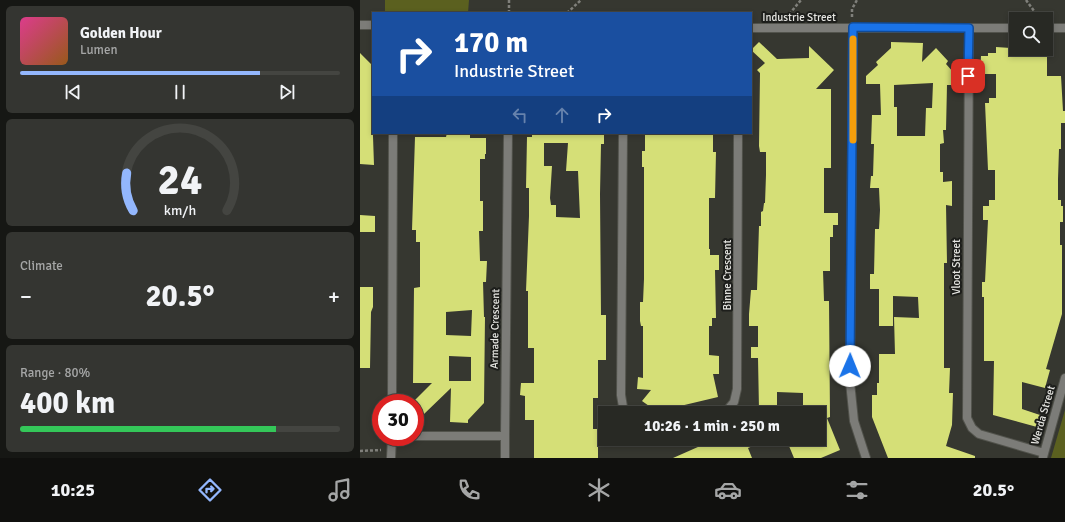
<!DOCTYPE html>
<html lang="en">
<head>
<meta charset="utf-8">
<style>
	:root { --surface:#282924; --page:#343531; --text:#f1f3f6; --muted:#a5a6a6; --line:#444541; --accent:#93b7fd }
	body { margin:0; font-family:Signika,sans-serif; background:var(--page); color:var(--text); height:100vh; display:flex; flex-direction:column; font-size:15px; white-space:nowrap }
	* { box-sizing:border-box; margin:0 }
	p { font-size:13px; color:var(--muted) }
	.icon { flex:none; width:22px; height:22px; fill:none; stroke:currentColor; stroke-width:2; stroke-linecap:round; stroke-linejoin:round }
	.map { position:relative; flex:1; overflow:hidden }
	.sheet { display:flex; flex-direction:column; gap:6px; padding:6px; background:#161714; width:360px }
	.sheet>* { flex:none }
	.hud { position:absolute; left:12px; top:12px; width:380px; height:122px; border-radius:0px; box-shadow:0 2px 6px #0003,0 0 0 1px var(--line); background:#1a4fa0; color:#fff; overflow:hidden }
	.buttons { position:absolute; left:649px; top:12px; display:grid; gap:8px }
	.buttons a { display:grid; place-items:center; width:44px; height:44px; border-radius:0px; background:var(--surface); box-shadow:0 2px 6px #0003,0 0 0 1px var(--line); font-size:20px }
	.speed { position:absolute; left:12px; top:394px; display:flex; gap:8px; font-size:20px; font-weight:700; text-align:center }
	.speed>* { display:grid; place-content:center; width:52px; height:52px; border-radius:50%; background:var(--surface); box-shadow:0 2px 6px #0003,0 0 0 1px var(--line); line-height:1 }
	.speed .limit { border:6px solid #d22; background:#fff; color:#111 }
	.pin { position:absolute; display:grid; place-items:center; width:34px; height:34px; color:#fff; margin:-17px; border-radius:8px; box-shadow:0 2px 6px #0006 }
	.me { position:absolute; width:44px; margin:-22px; rotate:1deg; stroke-linejoin:round; filter:drop-shadow(0 0 3px #0008) }
	.turn { display:flex; align-items:center; gap:14px; height:84px; padding:0 16px; font-size:18px }
	.turn .icon { width:52px; height:52px; stroke-width:2.5 }
	.turn b { display:block; font-size:28px; line-height:34px }
	.lanes { display:flex; align-items:center; height:38px; padding:0 16px; background:#0003; justify-content:center; gap:20px; direction:ltr }
	.lanes .off { opacity:.35 }
	.big { font-size:30px; font-weight:700; line-height:1.1 }
	.sheet .card { flex:1; display:flex; flex-direction:column; justify-content:center; gap:6px; min-width:0; padding:0 14px; border-radius:6px; background:var(--page) }
	.sheet .dial { align-items:center; gap:0 }
	.dial svg { height:104px; overflow:visible; fill:none; stroke:var(--line); stroke-width:7; stroke-linecap:round; text-anchor:middle }
	.dial text { fill:var(--text); stroke:none }
	.song { display:flex; align-items:center; gap:12px }
	.cover { width:48px; height:48px; border-radius:6px; background:linear-gradient(135deg,hsl(330 70% 55%),hsl(30 70% 35%)) }
	.played { height:4px; border-radius:2px; background:linear-gradient(90deg,var(--accent) 75%,var(--line) 75%) }
	.keys { display:flex; justify-content:space-around; direction:ltr }
	.heat { display:flex; justify-content:space-between; align-items:center; font-size:22px; direction:ltr }
	.charge { height:6px; border-radius:3px; background:linear-gradient(90deg,#34c759 80%,var(--line) 0) }
	.trip { position:absolute; left:238px; top:406px; width:228px; height:40px; border-radius:0px; background:var(--surface); box-shadow:0 2px 6px #0003,0 0 0 1px var(--line); font-weight:700; line-height:40px; text-align:center }
	.menu { display:flex; height:64px; justify-content:space-around; align-items:center; background:#10100e; color:var(--muted) }
	.menu .icon { width:28px; height:28px }
	.menu .current { color:var(--accent) }
	.menu b { font-size:18px; color:var(--text) }
	main { display:flex; flex:1; min-height:0 }
	.map>svg:first-child { display:block }
	.green { fill:#5b601f }
	.building { fill:#d5df77; fill-rule:evenodd }
	.lines { fill:none; stroke-linecap:round; stroke-linejoin:round }
	.street-casing { stroke:#52534c; stroke-width:10 }
	.path { stroke:#80807b; stroke-width:2.5; stroke-dasharray:3 2; stroke-linecap:butt }
	.street { stroke:#7c7c78; stroke-width:8 }
	.route-casing { stroke:#114b97; stroke-width:10 }
	.route { stroke:#1a73e8; stroke-width:7 }
	.slow { stroke:#f59e0b; stroke-width:7 }
	.labels { text-anchor:middle; dominant-baseline:central; stroke-width:4; stroke-linejoin:round; paint-order:stroke }
	.street-label { font-size:11px; fill:#e6e6e2; stroke:#1d1e1b }
</style>
</head>
<body>
<main>
<section class="sheet">
<div class="card">
<div class="song"><i class="cover"></i><div><b>Golden Hour</b><p>Lumen</p></div></div>
<div class="played"></div>
<div class="keys"><svg class="icon" aria-label="previous" viewBox="0 0 24 24"><path d="M18 5L8 12l10 7zM5 5v14"/></svg><svg class="icon" aria-label="pause" viewBox="0 0 24 24"><path d="M8 5v14M16 5v14"/></svg><svg class="icon" aria-label="next" viewBox="0 0 24 24"><path d="M6 5l10 7-10 7zM19 5v14"/></svg></div>
</div>
<div class="card dial"><svg viewBox="0 0 100 80">
<path d="M14 69A42 42 0 1 1 86 69"/>
<path d="M14 69A42 42 0 0 1 9 40" stroke="#93b7fd"/>
<text x="50" y="56" font-size="32" font-weight="700">24</text>
<text x="50" y="72" font-size="11">km/h</text>
</svg></div>
<div class="card"><p>Climate</p>
<div class="heat"><a>−</a><b class="big">20.5°</b><a>+</a></div>
</div>
<div class="card"><p>Range · 80%</p><b class="big">400 km</b><div class="charge"></div></div>
</section>
<div class="map">
<svg width="705" height="458" viewBox="0 0 705 458">
	<rect width="100%" height="100%" fill="#363730"/>
	<path class="green" d="M25 0H109L108 13H25Z
		M705 410V458H691Z"/>
	<path class="building" d="M399 42 417 59 449 58V46L474 70 456 89H471V168H464V213H478V225H473V237H470V271H463L464 301H469L470 417 467 418 480 450 461 458H434L429 446 431 445 429 439H459V413H443V393L417 392V410H399L398 358H391V347H398V326H389V314L391 290H397L399 226H401V212L403 211 404 203H405L406 175V152H400L399 146 400 73 397 70 405 63 391 50Z
		M531 42 563 43 562 62 576 48 588 61 586 64 594 73V85H587L586 130H583L584 143 580 144V172H583V182L592 181V206L586 205 587 263H584V368H590L589 393H593L592 425 586 446 615 456V458H528L512 417V395H517V383H519V354H535L534 317 559 318 558 297 533 296V326H519V289H510V274H514L515 229H519L520 210 519 188H510L511 176H513L514 144H511L512 115H521L520 84H506V76L518 65 516 62 531 48ZM573 83 572 108H566L565 136H537V107H534V85Z
		M636 47 666 49V53H687V76H701L703 111H705V123H701V149H699L698 179V200H701V206H703V222H700V245H702V314L686 369 690 370 685 388 662 382V409L680 415 677 427 633 415 634 361H624V297H622V282H625L628 220H623V206H629V200H635V170H628L625 103H629V98H636V74H620L621 56H628V53H636Z
		M0 53 13 66V79H11L14 165 0 164Z
		M87 133 110 134V138H126V154H125V159H120V201H123V231H119L120 261H127L126 282H123L124 317H125L124 403 108 420V423L90 422 91 388 64 414 53 402 72 383H53L54 288 60 287V242H56V230H52L55 137H86ZM112 310 111 336 86 335V312ZM89 356 111 357V381H89Z
		M172 133H244V144H241L240 194 241 315H246V360H238V398H233V429H243V439H238V458H174V420H165V396L160 395 161 383H174V348H168V291H166L169 216V188H166L167 137H172ZM184 143H208L206 171H218L220 218 196 217V205H191L190 198 192 166H184Z
		M285 133H353V152H356L355 198H349V249H350V255H359V270H355L356 318H352V326H349V355L359 356V374H353L358 397 316 407V410L302 409 299 413 282 401 291 390 277 389 278 377 283 378V326H281L280 321V302H283L284 279V167H282V151H285Z
		M0 215 15 216V232H0Z
		M0 287H13V307L11 312 10 368H0Z
		M356 439H408V440L388 448 392 458H313Z"/>
	<g class="lines">
		<g class="street-casing">
			<path id="street" d="M0 25H13
				M493 27 490 382 494 421 506 458
				M391 28H656
				M609 28 607 418 612 428 619 434 684 453
				M686 28H705
				M263 133 261 395 264 413
				M32 403 33 133
				M365 413 374 402 377 389 378 133
				M55 436H145L148 133
				M683 457 705 378
				M31 458 32 437
				M145 458V436"/>
		</g>
		<path class="path" d="M666 0 680 19
			M149 13V0
			M207 13 221 0
			M492 17V9L497 0
			M426 18 441 0
			M0 451 21 450"/>
		<use href="#street" class="street"/>
	</g>
	<g class="lines">
		<g class="route-casing">
			<path id="route" d="M490 366 493 27 609 28 608 76"/>
		</g>
		<use href="#route" class="route"/>
		<path class="slow" d="M493 140V39"/>
	</g>
	<g class="labels">
		<g class="street-label">
			<text x="439" y="17">Industrie Street</text>
			<text transform="translate(596 267) rotate(-90)">Vloot Street</text>
			<text transform="translate(367 275) rotate(-90)">Binne Crescent</text>
			<text transform="translate(135 329) rotate(-89)">Armade Crescent</text>
			<text transform="translate(683 415) rotate(-74)">Werda Street</text>
		</g>
	</g>
</svg>
<div class="buttons">
<a><svg class="icon" aria-label="search" viewBox="0 0 24 24"><circle cx="10" cy="10" r="6"/><path d="M15 15l6 6"/></svg></a>
</div>
<div class="speed"><div class="limit">30</div></div>
<div class="pin" style="left:608px;top:76px;background:#d93025"><svg class="icon" aria-label="arrive" viewBox="0 0 24 24"><path d="M6 21V4h12l-3 4 3 4H6"/></svg></div>
<svg class="me" style="left:490px;top:366px" viewBox="-20 -20 40 40"><circle r="19" fill="#fff"/><path d="M0-13L10 11 0 6-10 11z" fill="#1a73e8"/></svg>
<div class="trip">10:26 · 1 min · 250 m</div>
<div class="hud">
<div class="turn"><svg class="icon" aria-label="right" viewBox="0 0 24 24"><path d="M7 20v-9h11M14 6l5 5-5 5"/></svg><div><b>170 m</b>Industrie Street</div></div>
<div class="lanes"><svg class="icon off" aria-label="left" viewBox="0 0 24 24"><path d="M17 20v-9H6M10 6l-5 5 5 5"/></svg><svg class="icon off" aria-label="ahead" viewBox="0 0 24 24"><path d="M12 20V5M6 11l6-6 6 6"/></svg><svg class="icon" aria-label="right" viewBox="0 0 24 24"><path d="M7 20v-9h11M14 6l5 5-5 5"/></svg></div>
</div>
</div>
</main>
<nav class="menu">
<b>10:25</b>
<svg class="icon current" aria-label="directions" viewBox="0 0 24 24"><path d="M12 3l9 9-9 9-9-9zM9 14v-3h6M13 9l2 2-2 2"/></svg>
<svg class="icon" aria-label="music" viewBox="0 0 24 24"><path d="M9 18V5l10-2v13"/><circle cx="6" cy="18" r="3"/><circle cx="16" cy="16" r="3"/></svg>
<svg class="icon" aria-label="phone" viewBox="0 0 24 24"><path d="M5 4h4l2 5-3 2q2 4 5 5l2-3 5 2v4C11 20 4 13 5 4z"/></svg>
<svg class="icon" aria-label="climate" viewBox="0 0 24 24"><path d="M12 3v18M4 7l16 10M4 17L20 7"/></svg>
<svg class="icon" aria-label="car" viewBox="0 0 24 24"><path d="M5 17H2v-5l4-1 3-4h7l3 4 3 1v5h-3M9 17h6M6 11h13"/><circle cx="7" cy="17" r="2"/><circle cx="17" cy="17" r="2"/></svg>
<svg class="icon" aria-label="filters" viewBox="0 0 24 24"><path d="M4 7h16M4 17h16"/><circle cx="9" cy="7" r="2"/><circle cx="15" cy="17" r="2"/></svg>
<b>20.5°</b>
</nav>
</body>
</html>
